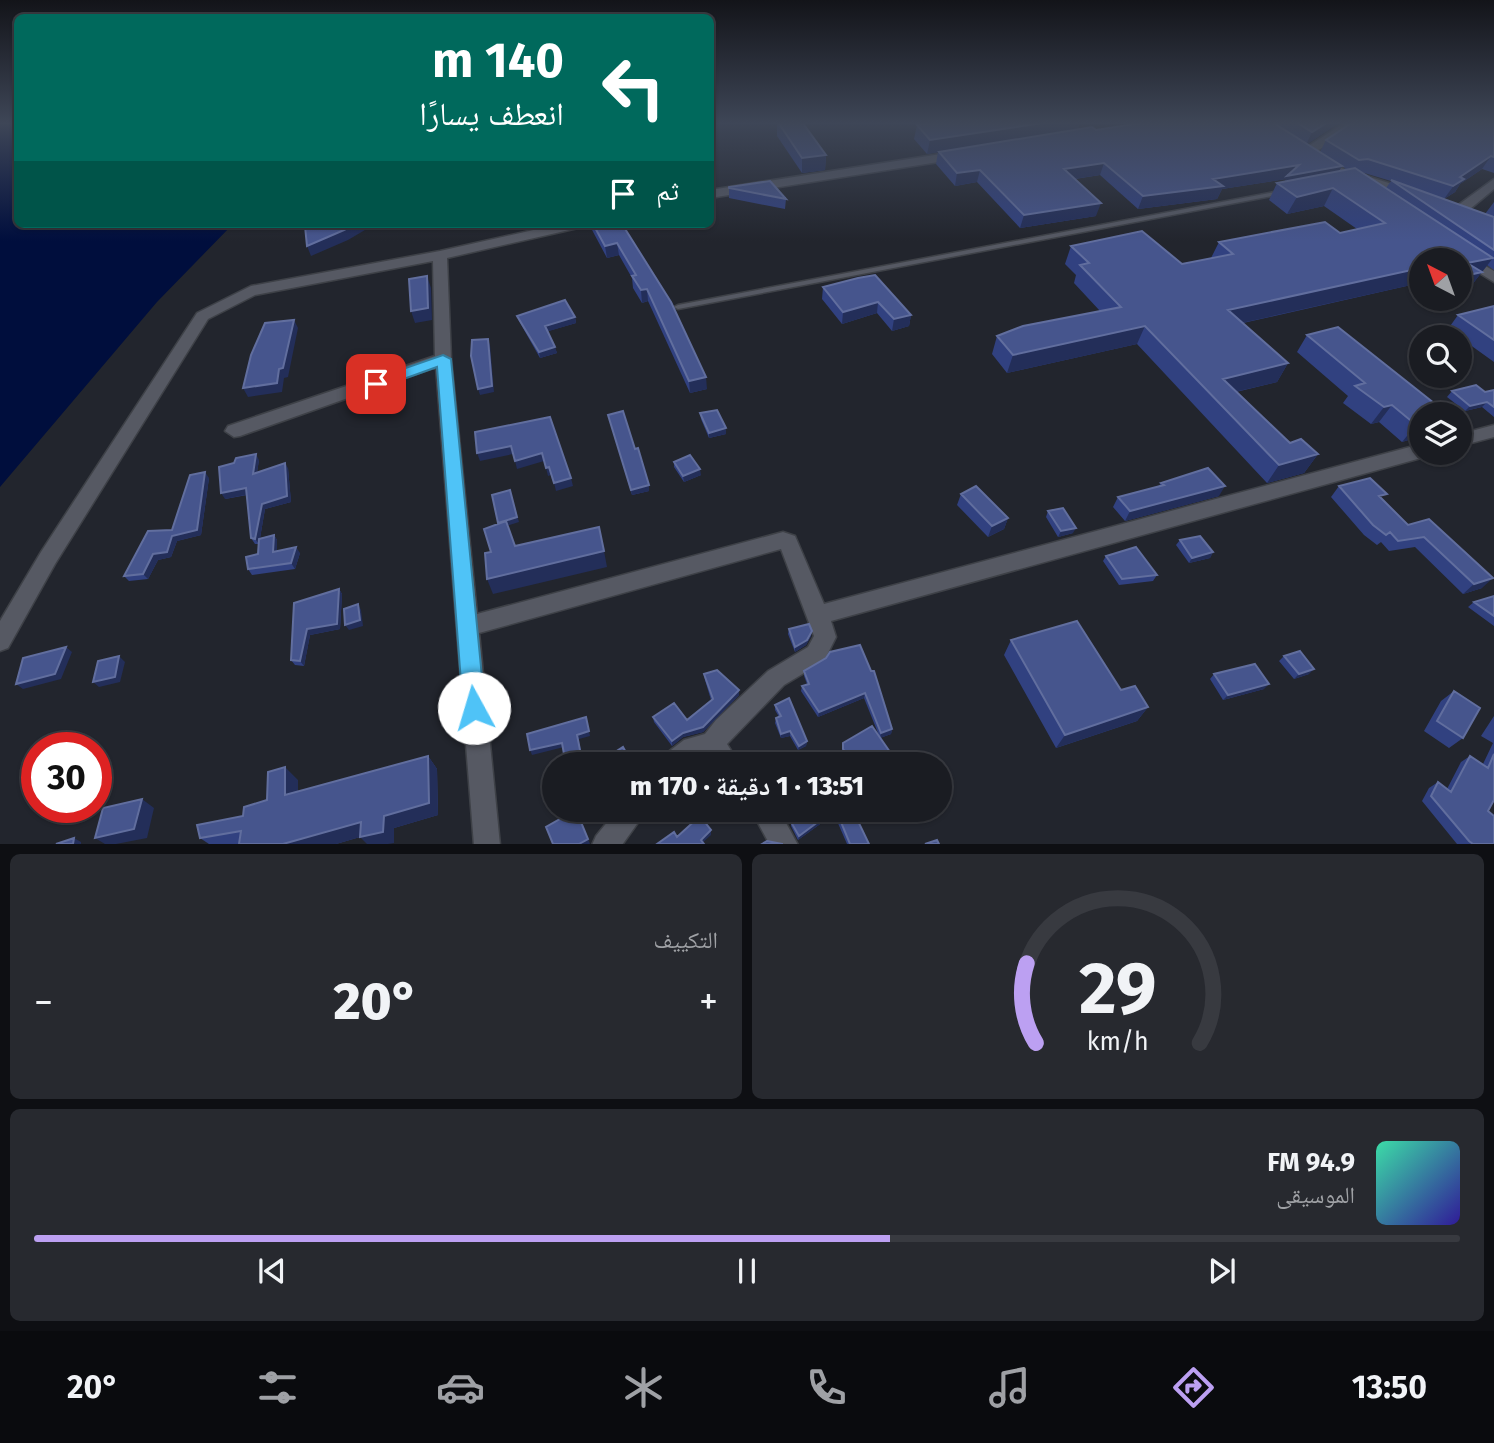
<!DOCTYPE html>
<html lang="ar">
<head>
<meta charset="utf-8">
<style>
	:root { --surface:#1a1c22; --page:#27292f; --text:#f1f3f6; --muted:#9fa1a5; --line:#383a40; --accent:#bca0f2 }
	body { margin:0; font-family:"Fira Sans","Noto Naskh Arabic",sans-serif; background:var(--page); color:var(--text); direction:rtl; height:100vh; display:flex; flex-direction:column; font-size:26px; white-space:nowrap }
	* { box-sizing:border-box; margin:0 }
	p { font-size:23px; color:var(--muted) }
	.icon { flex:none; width:38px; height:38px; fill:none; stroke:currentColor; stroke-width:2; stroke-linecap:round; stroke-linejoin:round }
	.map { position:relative; height:844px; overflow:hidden; direction:ltr }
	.drawer { display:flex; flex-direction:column; gap:10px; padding:10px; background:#0e0f13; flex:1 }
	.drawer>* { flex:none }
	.hud { position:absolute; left:14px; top:14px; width:700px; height:214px; border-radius:10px; box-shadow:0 2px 5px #0004,0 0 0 2px var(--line); direction:rtl; background:#00695c; color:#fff; overflow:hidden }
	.needle { width:46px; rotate:319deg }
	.controls { position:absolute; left:1409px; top:248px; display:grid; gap:14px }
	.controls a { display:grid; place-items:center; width:63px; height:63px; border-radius:50%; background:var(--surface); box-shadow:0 2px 5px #0004,0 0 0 2px var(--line); font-size:35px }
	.speed { position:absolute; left:21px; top:732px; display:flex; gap:14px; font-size:35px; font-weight:700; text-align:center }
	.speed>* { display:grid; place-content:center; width:91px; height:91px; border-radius:50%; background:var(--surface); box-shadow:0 2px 5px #0004,0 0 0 2px var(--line); line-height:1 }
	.speed .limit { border:10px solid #d22; background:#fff; color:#111 }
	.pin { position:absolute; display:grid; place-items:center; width:60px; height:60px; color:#fff; margin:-30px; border-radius:14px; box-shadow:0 4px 10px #0006 }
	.me { position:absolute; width:77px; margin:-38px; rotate:354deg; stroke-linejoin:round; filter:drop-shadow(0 0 5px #0008) }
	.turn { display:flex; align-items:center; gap:24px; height:147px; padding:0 35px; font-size:32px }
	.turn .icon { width:91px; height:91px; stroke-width:2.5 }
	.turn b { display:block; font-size:49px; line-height:60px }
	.then { display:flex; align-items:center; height:66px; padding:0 35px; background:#0003; gap:14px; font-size:26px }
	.big { font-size:52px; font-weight:800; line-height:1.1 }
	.drawer .tile { flex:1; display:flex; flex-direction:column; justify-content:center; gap:10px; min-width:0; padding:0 24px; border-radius:10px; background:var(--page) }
	.drawer .dial { align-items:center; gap:0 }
	.dial svg { height:182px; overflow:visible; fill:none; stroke:var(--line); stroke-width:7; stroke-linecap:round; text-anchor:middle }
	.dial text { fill:var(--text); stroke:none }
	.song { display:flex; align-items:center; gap:21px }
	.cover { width:84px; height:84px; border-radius:10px; background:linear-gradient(135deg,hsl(160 70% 55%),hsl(250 70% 35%)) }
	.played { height:7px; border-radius:4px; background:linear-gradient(90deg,var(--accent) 60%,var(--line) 60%) }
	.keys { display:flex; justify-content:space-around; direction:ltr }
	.heat { display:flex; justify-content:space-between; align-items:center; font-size:38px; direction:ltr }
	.drawer .tiles { flex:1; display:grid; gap:10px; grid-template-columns:1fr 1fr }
	.tile:last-child { grid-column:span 2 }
	.trip { position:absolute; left:542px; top:752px; width:410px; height:70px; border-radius:35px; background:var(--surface); box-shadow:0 2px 5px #0004,0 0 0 2px var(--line); font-weight:800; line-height:70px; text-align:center; direction:rtl }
	.dock { display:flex; height:112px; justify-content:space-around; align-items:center; background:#0a0b0e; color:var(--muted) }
	.dock .icon { width:49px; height:49px }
	.dock .on { color:var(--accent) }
	.dock b { font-size:32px; color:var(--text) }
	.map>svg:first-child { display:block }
	.water { fill:#000e3d }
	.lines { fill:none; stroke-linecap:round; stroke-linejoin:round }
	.lane-casing { stroke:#3e4147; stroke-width:3 }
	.street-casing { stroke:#3e4147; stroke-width:3 }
	.lane { fill:#565963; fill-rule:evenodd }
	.street { fill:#565963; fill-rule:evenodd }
	.wall { fill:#314180; fill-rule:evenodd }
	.shaded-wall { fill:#232e59 }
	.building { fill:#46558d; stroke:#616e9e; stroke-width:2 }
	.route { fill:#4fc3f7; stroke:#337fa1; stroke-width:2 }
</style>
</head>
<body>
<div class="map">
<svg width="1494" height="845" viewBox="0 0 1494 845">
	<rect width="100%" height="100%" fill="#22252d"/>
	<path class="water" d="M0 122H17L18 224H233L157 302 0 487Z"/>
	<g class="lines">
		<g class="lane-casing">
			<path id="lane" d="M1280 191 1283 193 1282 194 678 309 674 307 678 305Z"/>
		</g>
		<g class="street-casing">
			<path id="street" d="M1346 122H1360L1310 156H1302V150Z
				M960 151 964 152V158L710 198V190Z
				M1332 165 1414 191 1415 194 1414 197H1404L1328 172 1326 169Z
				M1494 179V189L1464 214H1454V208Z
				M560 224H585L578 228 447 258 451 359 477 614 783 532 795 536 824 604 1421 444V453H1429L1421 458 831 621 836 637 824 661 784 685 727 744 740 765H713L707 757 691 765H660L663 756 684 740 705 734 716 720 768 671 808 647 814 636 781 549 479 633 500 845H474L436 367 240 436 234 437 225 431 228 426 435 356 433 261 255 295 208 319 55 564 8 648 0 651V621L41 552 197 313 251 286 440 251Z
				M1465 254 1494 271V282L1460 261V255Z
				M1494 425V437L1460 446V434Z
				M617 810H647L622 845H592L596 836Z
				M751 810H779L798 845H770Z"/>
		</g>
		<use href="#lane" class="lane"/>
		<use href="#street" class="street"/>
	</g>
	<path class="wall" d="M777 122 826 155 825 170 802 173 777 136Z
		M1080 122 1078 130H1096L1147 122H1340L1307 144 1320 152 1326 140 1494 122V173L1482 169 1460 184 1455 192 1444 199 1485 214 1494 202V270L1487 265 1468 290 1460 292V261H1421V292L1411 285 1243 323 1288 363 1277 382 1236 392 1290 443 1318 454 1304 473 1267 483 1137 344 1007 373 992 354 997 336 1100 311 1074 283 1076 275 1065 264 1071 246 1182 264 1211 258 1219 242 1340 233 1357 229 1324 206 1287 214 1269 200 1277 183 1285 181 1286 179 1222 189 1217 199 1138 209 1100 175 1075 179 1096 216 1020 228 977 182 955 186 936 164 938 152 927 154 914 139 917 125ZM1342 166 1347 170 1339 171ZM1361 172 1391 181 1386 188Z
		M729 187 786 199 785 209 729 198Z
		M591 224H622L707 389 690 393 648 301 642 303 633 288 632 278 619 255 607 258 591 228Z
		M875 275 911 315 909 326 892 331 877 313 842 324 822 299 823 287Z
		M1494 306V362L1448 329 1458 315Z
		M517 316 575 317 576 323 548 331 557 353 540 358 519 321Z
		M1307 335 1449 415 1421 436 1402 442 1379 422 1371 424 1343 403 1348 396 1297 352Z
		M1494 390V417L1482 407 1465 411 1447 397 1452 391 1485 392Z
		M700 413 726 434 709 438 701 419Z
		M608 415 635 449 649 491 632 495Z
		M259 460 257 472 288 468 291 502 265 509 260 538 274 535 277 540V551L300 553 295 569 252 575 248 569 258 554 259 544H255L251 538 247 495 225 499Z
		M674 462 701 475 684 482 674 467Z
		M209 478 201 535 177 541 171 557 158 560 148 579 129 581 124 576 172 530Z
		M1161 483 1219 496 1125 521 1113 507 1118 497 1159 486Z
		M1339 486 1382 499 1408 525 1429 519 1482 588 1463 594 1415 547 1389 551 1381 542 1377 545 1364 535 1331 497Z
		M961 494 1008 518 1004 529 988 537 957 505Z
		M1048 511 1073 533 1058 537 1046 517Z
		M1180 540 1213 552 1210 558 1189 563 1176 545Z
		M1106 556 1157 575 1153 581 1119 585 1103 561Z
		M339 589 342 594 340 629 310 635 304 666 295 665 291 660Z
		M1494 596V626L1468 607 1474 602Z
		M789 629 811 636 806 645 795 652 788 634Z
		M1011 640 1121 690 1148 707 1137 721 1056 748 1004 655Z
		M860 645 892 729 891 734 880 738 864 698 818 717 801 691 802 686 807 684 804 676V671Z
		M1284 656 1309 674 1294 679 1279 661Z
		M704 674 739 690V695L703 732 683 737 672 746 654 722 653 717 687 720 711 700 705 680Z
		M1214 674 1264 689 1223 700 1210 679Z
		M1454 691 1463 738 1449 748 1424 731 1441 701Z
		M775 705 807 741 806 746 798 750 790 736 781 738 775 723 776 718 779 717 775 710Z
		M1494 716V800L1488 811 1494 844H1457L1422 801 1429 788 1438 782 1447 789 1461 762 1470 756 1483 764 1493 743 1481 736Z
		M843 743 899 765 861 763 856 765H849L842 754Z
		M428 756 437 769 438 815 394 828V843L360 837 336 844H209L200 838 243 816 298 780V792Z
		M805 810H865L866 815 865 819 858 821 869 844H847L834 814 798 840 791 826V822Z
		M900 810H924L925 813 924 817 907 823Z"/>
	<path class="shaded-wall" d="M1049 122H1080L1078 131 927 154 930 140Z
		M1328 122H1340L1306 145 1312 132Z
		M826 155 825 170 802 173V158Z
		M1491 156 1482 169 1460 184 1455 192 1444 199 1460 177Z
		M1104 163 1100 175 1060 181 1064 169Z
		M1299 165 1342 166 1335 178 1282 186 1286 179 1222 189 1217 199 1138 209 1143 196 1213 179Z
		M980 170 977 182 955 186 957 173Z
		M1333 188 1324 206 1287 214 1297 197Z
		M1101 203 1096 216 1020 228 1024 215Z
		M355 224H369L370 227 348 240 311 256 307 246Z
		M617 243 619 255 607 258 605 246Z
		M1493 258 1468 290 1460 292V273L1467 263Z
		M1421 268V271L1411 285 1219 328 1228 310Z
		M427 276 431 288 432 320 415 323 411 311Z
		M647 289 648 301 642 303 641 290Z
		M878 302 877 313 842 324 843 312Z
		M911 315 909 326 892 331 894 319Z
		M575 317 576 323 546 332 545 326Z
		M294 320 298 328 288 377 284 378 282 392 248 397 243 388 279 369Z
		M1145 326 1137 344 1007 373 1013 355Z
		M488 339 490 345 494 392 480 395 478 389Z
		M555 347 557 353 540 358 539 352Z
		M1288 363 1277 382 1213 397 1223 379Z
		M706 377 707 389 690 393 689 381Z
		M1487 402 1482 407 1465 411 1470 406Z
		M1392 405 1379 422 1371 424 1384 407Z
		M1421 424V436L1402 442 1416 425Z
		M726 428V434L709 438V433Z
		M511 446 513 454 480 461 477 453Z
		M542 453 544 461 517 469 515 461Z
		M256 454 259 460 256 479 253 474Z
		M1318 454 1304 473 1267 483 1279 465Z
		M285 463 288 468 291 502 265 509 259 544 255 539 262 504Z
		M549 467 551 475 548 476 546 468Z
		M700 469 701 475 684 482 683 476Z
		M205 472 209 478 201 535 177 541 171 557 158 560 148 579 143 574 153 554 172 536Z
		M571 478 573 486 556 491 554 483Z
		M649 485V491L632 495 631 490Z
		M1225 486 1219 496 1125 521 1130 511Z
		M246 488 250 494 225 499 221 493Z
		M510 490 519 522 500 528 498 523Z
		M1008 518 1004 529 988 537 992 526Z
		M1076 528 1073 533 1058 537 1061 531Z
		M274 535 277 540V557L273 552Z
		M296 547 300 553 295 569 291 563Z
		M604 551 607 567 493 594 487 579Z
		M1213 552 1210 558 1189 563 1192 558Z
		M1493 578 1482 588 1463 594 1474 584Z
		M339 589 342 594 340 629 310 635 304 666 300 661 307 629Z
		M358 604 361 610 363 626 349 630 345 625Z
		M812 631 811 636 806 645 795 652V647Z
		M66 647 72 652 61 679 23 689 16 684Z
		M119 656 125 662 120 682 99 687 93 682Z
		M1314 669 1309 674 1294 679 1299 674Z
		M1269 684 1264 689 1223 700 1228 695Z
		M739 690V695L703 732 683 737 672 746V741Z
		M865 693 864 698 818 717 819 712Z
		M1148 707 1137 721 1056 748 1065 735Z
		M586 717 590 736 579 739 583 765 577 735Z
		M892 729 891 734 880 738 881 733Z
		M790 731V736L781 738V734Z
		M807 741 806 746 798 750 799 746Z
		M562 743 564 747 532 755 530 750Z
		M870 755 869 760 856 765H850L851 762Z
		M428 756 437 769 438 815 394 828V843L388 844H367L360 837 336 844H283L384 816Z
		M285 767 298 780V807L285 795Z
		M142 799 154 808 147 838 116 844H105L95 838Z
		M835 810 834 814 798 840 799 836Z
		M925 813 924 817 907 823 909 819Z
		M866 815 865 819 855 821 856 817Z
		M711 830V835L701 844V840Z
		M74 838 81 842V844H73Z
		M588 839 590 844H579Z"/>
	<path class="building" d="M778 122H802L826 155 802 158Z
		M937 122H1049L930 140 917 125Z
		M1147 122H1272L1342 166 1287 176 1299 165 1213 179 1223 186 1143 196 1104 163 1064 169 1101 203 1024 215 980 170 957 173 939 152 1092 127 1096 130Z
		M1296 122H1328L1312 132Z
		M1353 122H1494V157L1491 156 1460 177 1464 179 1453 186 1368 159 1359 160 1326 140Z
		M1355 168 1493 258 1467 263 1482 272 1460 277V261H1421V268L1228 310 1288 363 1223 379 1290 443 1301 439 1318 454 1279 465 1145 326 1013 355 997 336 1023 326 1121 307 1080 265 1089 263 1071 246 1142 231 1182 264 1233 254 1219 242 1325 222 1340 233 1385 223 1333 188 1297 197 1277 183Z
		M1391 180 1494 217V250Z
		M770 181 786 199 729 188V187Z
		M309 224H355L344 230 307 246 305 226Z
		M593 224H622L671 302 706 377 689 381 647 289 641 290 632 276 636 275 617 243 605 246Z
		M875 275 911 315 894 319 878 302 843 312 823 287 858 278Z
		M427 276 428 308 411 311 409 279Z
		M565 300 575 317 545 326 555 347 539 352 517 316Z
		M1494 306V340L1458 315Z
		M294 320 283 368 279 369 277 383 243 388 251 355 265 323Z
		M1338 327 1449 415H1421V424L1416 425 1392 405 1384 407 1355 386 1365 383 1307 335Z
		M488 339 492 386 478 389 471 356 472 340Z
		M1476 385 1485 392 1494 390V407L1487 402 1470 406 1452 391Z
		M717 410 726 428 709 433 700 413Z
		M623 411 635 449 638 448 649 485 631 490 608 415Z
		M550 417 571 478 554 483 549 467 546 468 542 453 515 461 511 446 477 453 475 432Z
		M256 454 253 474 285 463 287 496 262 504 255 539 251 538 246 488 221 493 219 467 234 463 236 458Z
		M690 455 700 469 683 476 674 462Z
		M1208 468 1225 486 1130 511 1118 497 1164 485 1161 483Z
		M205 472 197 530 172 536 167 552 153 554 143 574 124 576 148 531 172 530 190 475Z
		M1370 478 1387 494 1379 496 1408 525 1429 519 1493 578 1474 584 1424 537 1398 541 1390 532 1386 535 1373 525 1339 486Z
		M976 486 1008 518 992 526 961 494Z
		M510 490 517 517 498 523 492 495Z
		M1063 508 1076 528 1061 531 1048 511Z
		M506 521 515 546 599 527 604 551 487 579 485 553 491 552 484 529Z
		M274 535 273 552 296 547 291 563 248 569 246 557 258 554 259 539Z
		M1200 536 1213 552 1192 558 1180 540Z
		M1136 547 1157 575 1122 579 1106 556Z
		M339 589 337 624 307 629 300 661 291 660 294 603Z
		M1494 596V616L1474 602Z
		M358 604 360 620 345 625 344 609Z
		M1077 621 1121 690 1135 686 1148 707 1065 735 1011 640Z
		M809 624 812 631 807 640 795 647 789 629Z
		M860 645 871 671H874L892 729 881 733 865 693 819 712 802 686 809 684 804 671 826 658 830 652Z
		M66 647 55 674 16 684 23 658Z
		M1300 651 1314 669 1299 674 1284 656Z
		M119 656 115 677 93 682 98 661Z
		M1255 664 1269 684 1228 695 1214 674Z
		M717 670 739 690 703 727 683 733 672 741 653 717 674 703 687 720 713 699 704 674Z
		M1454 691 1480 708 1463 738 1437 721Z
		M789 698 807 741 799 746 790 731 781 734 776 718 781 716 775 705Z
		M586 717 589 731 577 735 583 765H566L562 743 530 750 527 734Z
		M872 726 899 765H859L870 755 851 762 843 749V743Z
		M623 747 633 765H595Z
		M1494 754V800L1488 811 1494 816V844H1473L1469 841 1431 796 1438 782 1451 792 1470 756 1488 768Z
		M428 756 429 803 384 816 383 832 360 837 361 822 283 844H239L241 831 200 838 197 825 243 816 244 807 267 800 268 772 285 767V795Z
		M705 756 708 761 701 765H682L681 763H692Z
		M142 799 134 829 95 838 103 808Z
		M576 810 588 839 579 844H553L546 827Z
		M805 810H834L799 836 791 822Z
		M836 810H865L866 815 856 817 869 844H850Z
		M904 810H924L925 813 909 819Z
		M700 816 711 830 701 840 704 844H657L674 832 677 837Z
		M74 838 73 844H56Z
		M937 840 939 844H925Z
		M767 841 782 844H783H762Z"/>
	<linearGradient id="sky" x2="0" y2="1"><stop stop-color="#131419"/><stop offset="0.51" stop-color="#3e4657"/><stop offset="1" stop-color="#3e4657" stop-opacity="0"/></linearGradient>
	<rect width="1494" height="241" fill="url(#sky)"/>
	<path class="route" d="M443 355 451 359 485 708 482 716 474 719 467 716 463 708 437 367 376 389 369 384 371 380Z"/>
</svg>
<div class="controls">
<a><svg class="needle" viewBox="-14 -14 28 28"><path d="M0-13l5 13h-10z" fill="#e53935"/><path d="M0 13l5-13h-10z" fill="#9fa1a5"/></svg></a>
<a><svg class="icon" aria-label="search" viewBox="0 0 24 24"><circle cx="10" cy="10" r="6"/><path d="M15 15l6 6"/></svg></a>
<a><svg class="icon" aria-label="layers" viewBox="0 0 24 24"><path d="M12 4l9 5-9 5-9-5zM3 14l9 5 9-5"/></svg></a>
</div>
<div class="speed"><div class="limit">30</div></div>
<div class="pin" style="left:376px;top:384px;background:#d93025"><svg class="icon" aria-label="arrive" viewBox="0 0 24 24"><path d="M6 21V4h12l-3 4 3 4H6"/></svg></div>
<svg class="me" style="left:474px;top:708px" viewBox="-20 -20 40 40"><circle r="19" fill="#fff"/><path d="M0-13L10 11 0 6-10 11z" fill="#4fc3f7"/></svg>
<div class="trip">13:51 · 1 دقيقة · 170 m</div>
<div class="hud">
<div class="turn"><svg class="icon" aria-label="left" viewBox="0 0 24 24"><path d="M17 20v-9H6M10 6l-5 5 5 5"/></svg><div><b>140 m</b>انعطف يسارًا</div></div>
<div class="then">ثم<svg class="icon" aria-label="arrive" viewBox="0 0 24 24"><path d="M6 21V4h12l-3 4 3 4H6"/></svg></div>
</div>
</div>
<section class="drawer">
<div class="tiles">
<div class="tile dial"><svg viewBox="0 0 100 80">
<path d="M14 69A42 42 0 1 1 86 69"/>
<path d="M14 69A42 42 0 0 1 10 34" stroke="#bca0f2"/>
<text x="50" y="56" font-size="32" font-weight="700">29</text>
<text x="50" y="72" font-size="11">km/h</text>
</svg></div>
<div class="tile"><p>التكييف</p>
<div class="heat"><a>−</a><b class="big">20°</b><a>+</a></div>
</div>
<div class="tile">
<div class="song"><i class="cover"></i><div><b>94.9 FM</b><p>الموسيقى</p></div></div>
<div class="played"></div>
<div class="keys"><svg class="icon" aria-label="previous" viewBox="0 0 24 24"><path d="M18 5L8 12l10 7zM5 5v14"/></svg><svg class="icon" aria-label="pause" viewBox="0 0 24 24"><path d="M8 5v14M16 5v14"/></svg><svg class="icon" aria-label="next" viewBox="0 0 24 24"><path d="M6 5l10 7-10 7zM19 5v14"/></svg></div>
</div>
</div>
</section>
<nav class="dock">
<b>13:50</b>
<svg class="icon on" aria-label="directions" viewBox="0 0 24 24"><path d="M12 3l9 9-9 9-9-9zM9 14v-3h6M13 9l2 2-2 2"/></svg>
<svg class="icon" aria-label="music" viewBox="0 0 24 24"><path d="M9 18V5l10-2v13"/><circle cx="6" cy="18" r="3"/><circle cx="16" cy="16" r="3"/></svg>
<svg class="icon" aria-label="phone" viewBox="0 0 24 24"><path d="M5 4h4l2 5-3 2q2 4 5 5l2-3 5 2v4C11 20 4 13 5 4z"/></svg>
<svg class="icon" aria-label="climate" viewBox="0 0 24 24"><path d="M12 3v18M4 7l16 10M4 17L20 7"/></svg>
<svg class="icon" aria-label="car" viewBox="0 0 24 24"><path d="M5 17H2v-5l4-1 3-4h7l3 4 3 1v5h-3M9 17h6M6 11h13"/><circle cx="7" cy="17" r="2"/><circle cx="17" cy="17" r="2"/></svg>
<svg class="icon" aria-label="filters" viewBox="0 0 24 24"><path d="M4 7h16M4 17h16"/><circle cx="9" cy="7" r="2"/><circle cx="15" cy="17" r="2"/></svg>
<b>20°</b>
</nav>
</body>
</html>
